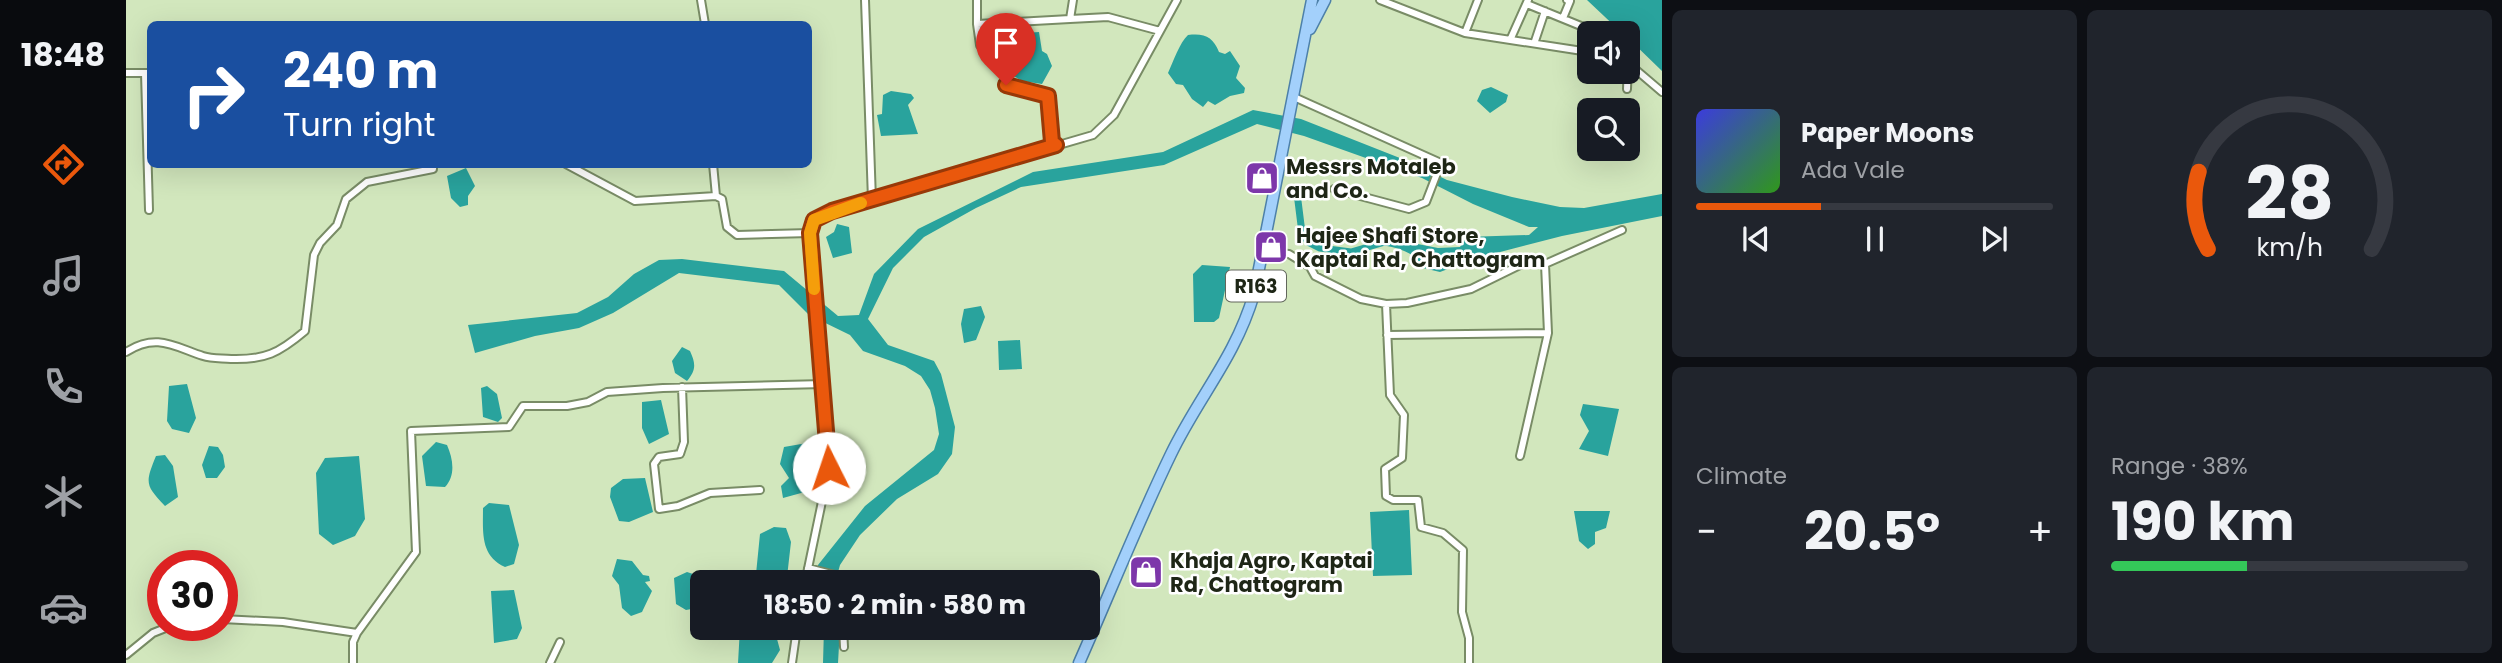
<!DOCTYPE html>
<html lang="en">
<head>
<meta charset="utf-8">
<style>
	:root { --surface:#171b24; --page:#20242c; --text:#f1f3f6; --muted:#9ea1a6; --line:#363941; --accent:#ea580c }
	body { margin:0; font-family:Poppins,sans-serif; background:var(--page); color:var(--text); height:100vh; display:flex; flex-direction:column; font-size:26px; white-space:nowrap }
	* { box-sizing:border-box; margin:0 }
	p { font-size:23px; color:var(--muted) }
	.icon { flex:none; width:38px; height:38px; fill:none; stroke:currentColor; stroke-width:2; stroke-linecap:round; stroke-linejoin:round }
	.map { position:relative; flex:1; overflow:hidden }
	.side { display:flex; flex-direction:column; gap:10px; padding:10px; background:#0d0f14; width:840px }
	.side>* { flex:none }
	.top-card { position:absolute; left:21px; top:21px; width:665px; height:147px; border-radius:10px; box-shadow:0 7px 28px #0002; background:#1a4fa0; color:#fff; overflow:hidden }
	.fabs { position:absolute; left:1451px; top:21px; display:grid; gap:14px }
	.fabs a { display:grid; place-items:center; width:63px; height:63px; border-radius:10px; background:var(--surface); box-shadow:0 7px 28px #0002; font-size:35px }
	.speed { position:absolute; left:21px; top:550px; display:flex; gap:14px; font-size:35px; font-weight:700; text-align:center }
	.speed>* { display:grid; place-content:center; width:91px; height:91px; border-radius:50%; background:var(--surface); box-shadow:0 7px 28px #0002; line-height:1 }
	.speed .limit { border:10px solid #d22; background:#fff; color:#111 }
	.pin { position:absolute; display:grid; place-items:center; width:60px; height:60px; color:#fff; margin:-72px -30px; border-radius:50% 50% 50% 0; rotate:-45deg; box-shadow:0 0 7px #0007 }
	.pin .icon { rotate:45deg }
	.me { position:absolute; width:77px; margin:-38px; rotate:356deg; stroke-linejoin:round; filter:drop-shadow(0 0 5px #0008) }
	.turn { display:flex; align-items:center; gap:24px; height:147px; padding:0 21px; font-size:32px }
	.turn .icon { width:91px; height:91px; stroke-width:2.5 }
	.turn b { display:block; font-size:49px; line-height:60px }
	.big { font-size:52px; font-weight:700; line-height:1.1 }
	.side .card { flex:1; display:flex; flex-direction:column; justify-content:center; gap:10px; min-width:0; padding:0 24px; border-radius:10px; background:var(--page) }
	.side .dial { align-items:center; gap:0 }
	.dial svg { height:182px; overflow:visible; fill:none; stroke:var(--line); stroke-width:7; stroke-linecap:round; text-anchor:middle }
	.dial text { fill:var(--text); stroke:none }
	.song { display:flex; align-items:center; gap:21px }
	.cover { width:84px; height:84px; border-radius:10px; background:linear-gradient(135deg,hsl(240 70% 55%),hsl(110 70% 35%)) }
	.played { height:7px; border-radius:4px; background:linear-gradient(90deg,var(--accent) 35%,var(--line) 35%) }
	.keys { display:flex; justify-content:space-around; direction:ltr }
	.heat { display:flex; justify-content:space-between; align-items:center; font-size:38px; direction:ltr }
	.charge { height:10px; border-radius:5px; background:linear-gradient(90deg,#34c759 38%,var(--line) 0) }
	.side .tiles { flex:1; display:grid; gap:10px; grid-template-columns:repeat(2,1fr) }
	.trip { position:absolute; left:564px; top:570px; width:410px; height:70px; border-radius:10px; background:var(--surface); box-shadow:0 7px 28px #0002; font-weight:700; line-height:70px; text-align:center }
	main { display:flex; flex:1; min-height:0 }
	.tab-bar { display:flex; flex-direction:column; width:126px; justify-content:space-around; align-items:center; background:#090b0e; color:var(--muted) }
	.tab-bar .icon { width:49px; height:49px }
	.tab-bar .selected { color:var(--accent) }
	.tab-bar b { font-size:32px; color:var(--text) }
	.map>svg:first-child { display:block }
	.water { fill:#29a39d }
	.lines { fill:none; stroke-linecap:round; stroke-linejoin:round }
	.canal { stroke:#29a39d; stroke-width:7 }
	.minor-casing { stroke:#798c66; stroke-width:10 }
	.primary-casing { stroke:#4d80a9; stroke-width:13 }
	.minor { stroke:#fff; stroke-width:6 }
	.primary { stroke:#a3d0fb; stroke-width:10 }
	.route-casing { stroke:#983908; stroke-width:18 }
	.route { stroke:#ea580c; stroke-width:12 }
	.slow { stroke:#f59e0b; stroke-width:12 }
	.labels { text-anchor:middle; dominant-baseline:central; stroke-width:5; stroke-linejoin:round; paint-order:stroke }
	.shield { fill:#fff; stroke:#62675c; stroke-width:2 }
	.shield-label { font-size:19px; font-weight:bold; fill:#1e2616 }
	.poi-label { font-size:21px; font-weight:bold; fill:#1e2616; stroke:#fff; text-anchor:start }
</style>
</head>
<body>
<main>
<nav class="tab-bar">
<b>18:48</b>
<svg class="icon selected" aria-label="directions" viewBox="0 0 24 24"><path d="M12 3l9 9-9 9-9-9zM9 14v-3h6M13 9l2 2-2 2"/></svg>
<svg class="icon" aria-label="music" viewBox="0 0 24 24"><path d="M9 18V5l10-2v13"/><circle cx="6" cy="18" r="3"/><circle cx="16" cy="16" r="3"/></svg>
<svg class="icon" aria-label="phone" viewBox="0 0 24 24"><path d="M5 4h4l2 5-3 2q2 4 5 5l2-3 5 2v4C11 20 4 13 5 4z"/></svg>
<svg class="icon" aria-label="climate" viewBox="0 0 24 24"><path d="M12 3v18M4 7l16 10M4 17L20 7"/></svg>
<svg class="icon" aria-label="car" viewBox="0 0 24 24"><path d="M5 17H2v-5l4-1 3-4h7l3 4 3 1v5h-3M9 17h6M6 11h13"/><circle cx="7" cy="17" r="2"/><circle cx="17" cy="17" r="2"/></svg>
</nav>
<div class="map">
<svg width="1536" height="663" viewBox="0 0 1536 663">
	<rect width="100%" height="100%" fill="#d2e7bd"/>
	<path class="water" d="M1461 0H1536V71L1502 38V33H1496Z
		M913 32 916 51 921 54 926 66 916 84 896 81 886 75 892 42 899 33Z
		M1062 35C1079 33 1087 37 1093 52L1099 54 1104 51 1114 66 1110 78 1119 88 1118 93 1104 96 1089 105 1082 101 1077 107 1066 99 1057 85 1050 84 1042 73C1047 62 1054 42 1062 35Z
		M1365 87 1382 95 1380 102 1364 113 1351 101 1356 90Z
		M765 91 785 94 788 98 782 105 792 134 755 136 751 115 756 114 757 95Z
		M1127 110 1175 119 1284 162 1321 180 1386 197 1434 207 1458 208 1536 194V216L1436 236 1351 258 1314 272 1297 268C1288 250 1270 248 1251 244L1246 235 1312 248 1334 247 1340 237 1403 235 1412 227H1403L1347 204 1296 178 1178 136 1131 124 1038 165 895 187 850 208 798 237 767 268 742 319 762 345 808 361 815 374 829 427 826 454 812 474 771 499 734 535 714 565 709 583H688L692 565 739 506 808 450 813 434 809 408 804 390 795 376 779 366 737 351 724 335 683 315 653 285 553 273 487 313 453 328 409 336 349 353 342 325 451 313 482 297 508 274 533 260 556 259 658 271 712 316 733 315 748 274 792 229 907 172 1037 152Z
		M340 168 349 186 342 196V205L334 207 325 198 321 176Z
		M711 224 723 227 726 253 707 258 700 237 708 232Z
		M1076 265 1104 267 1093 318 1088 322H1068L1067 274Z
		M855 306 859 317 850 340 838 343 835 324 838 309Z
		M894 340 896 369 873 370 872 341Z
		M556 347 564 351C570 364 570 370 561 381L549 373 546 361Z
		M61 384 70 418 63 433 46 429 41 421 43 386Z
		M361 386 371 394 376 418 372 422 357 417 355 388Z
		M535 400 543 434 523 444 516 428V402Z
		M1457 404 1493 409 1482 456 1453 449 1463 431 1454 415Z
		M310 442 321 445C327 459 330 475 319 487L300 486 296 456Z
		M681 443 689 452 686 490 657 498 655 486 663 478 654 464 658 447Z
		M83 446 92 447 97 455 99 467 91 478H80L76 465Z
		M39 455 47 466 52 497 39 506C19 485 19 483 30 456Z
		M233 456 239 519 229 536 207 545 193 534 190 473 199 458Z
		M519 478 527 512 503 522 493 521 484 497 485 488 497 479Z
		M363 503 383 505 393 545 388 564 379 567C354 556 357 532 357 508Z
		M1283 510 1286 575 1247 576 1244 512Z
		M1448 511H1484L1480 528 1469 532V544L1462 549 1453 541Z
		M648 527 660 528 665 542 661 577 650 580 630 574 634 534Z
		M491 559 506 561 517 575 523 576 524 581 519 582 526 591 516 612 505 616 496 608 493 585 486 576Z
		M561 572 567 574 576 599 571 608 560 610 550 604 548 578Z
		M388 590 396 628 391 639 368 643 365 591Z
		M614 628H648L654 650 646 663H612Z
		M698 628H714L712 663H697Z"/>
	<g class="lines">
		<path class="canal" d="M1171 193 1176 233 1182 242 1194 248 1225 252 1259 242"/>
		<g class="minor-casing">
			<path id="minor" d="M575 0 579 24
				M739 0 746 200
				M851 0V24
				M947 0 944 19 982 17 1034 31
				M1254 0 1339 33 1463 52
				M1401 4 1472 33
				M1437 18 1444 1 1441 0
				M1339 33 1352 0
				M1385 38 1402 0
				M1409 41 1419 11
				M1502 63 1536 92
				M0 73H24
				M19 73 23 210
				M1501 89 1502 63
				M1168 97 1315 163 1300 202 1283 209 1208 189
				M930 145 926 142 922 96 880 87 876 48 854 45 851 24 944 19
				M440 164 509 201 590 196
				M587 164 590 196 596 199 601 227 611 235 684 233
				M1137 251 1163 254 1184 267 1189 276 1235 299 1260 304 1281 303 1345 289 1396 264H1419
				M1260 304 1264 395 1278 415 1276 458 1259 469 1260 496 1267 500H1292L1295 527 1317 533 1337 550 1336 612 1343 638V663
				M1261 335 1422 333 1419 264 1496 230
				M0 352C30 333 47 346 77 356 86 359 96 358 105 359 139 360 153 353 179 331L188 255 194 243 211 225 220 199 241 182 307 169V164
				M556 387 558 442 554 454 533 457 528 464 533 509 552 506 584 493 634 490
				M1394 456 1422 333
				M682 568 713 576 711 583
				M679 583 703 468 684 233 688 220 706 211 967 135 988 115 1051 0
				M96 619 157 622 231 633
				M717 628 718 647
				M0 655 27 633 47 625
				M227 663V642L231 633 290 552 285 431 383 427 397 406H441L462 402 481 392 537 388 698 384
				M424 663 434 642
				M666 663 671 628"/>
		</g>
		<g class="primary-casing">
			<path id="primary" d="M1184 29 1199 0
				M953 663C984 593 1012 522 1045 454 1073 396 1109 358 1128 294L1186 0"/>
		</g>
		<use href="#minor" class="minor"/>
		<use href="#primary" class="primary"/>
	</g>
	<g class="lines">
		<g class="route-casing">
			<path id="route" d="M703 468 684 233 688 220 706 211 930 145 926 142 922 96 880 85"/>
		</g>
		<use href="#route" class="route"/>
		<path class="slow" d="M688 289 684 233 688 220 735 203"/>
	</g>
	<defs>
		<g id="shop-square" transform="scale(1.75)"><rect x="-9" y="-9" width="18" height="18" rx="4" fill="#7d37aa" stroke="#fff"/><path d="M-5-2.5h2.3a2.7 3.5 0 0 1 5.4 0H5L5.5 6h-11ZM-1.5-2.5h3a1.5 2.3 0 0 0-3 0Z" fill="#fff"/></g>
	</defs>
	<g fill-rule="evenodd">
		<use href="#shop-square" x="1136" y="178"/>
		<use href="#shop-square" x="1145" y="247"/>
		<use href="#shop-square" x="1020" y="572"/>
	</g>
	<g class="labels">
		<rect class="shield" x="1100" y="270.5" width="60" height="31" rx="5"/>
		<g class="shield-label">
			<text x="1130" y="286">R163</text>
		</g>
		<g class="poi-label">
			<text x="1160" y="166">Messrs Motaleb<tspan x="1160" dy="24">and Co.</tspan></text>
			<text x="1170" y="235">Hajee Shafi Store,<tspan x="1170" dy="24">Kaptai Rd, Chattogram</tspan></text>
			<text x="1044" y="560">Khaja Agro, Kaptai<tspan x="1044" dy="24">Rd, Chattogram</tspan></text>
		</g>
	</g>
</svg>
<div class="fabs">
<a><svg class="icon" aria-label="sound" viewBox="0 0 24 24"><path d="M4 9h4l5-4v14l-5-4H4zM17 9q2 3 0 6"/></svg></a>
<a><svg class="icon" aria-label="search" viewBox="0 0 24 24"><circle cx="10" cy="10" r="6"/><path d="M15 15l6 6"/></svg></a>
</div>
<div class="speed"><div class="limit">30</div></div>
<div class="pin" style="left:880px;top:85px;background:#d93025"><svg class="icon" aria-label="arrive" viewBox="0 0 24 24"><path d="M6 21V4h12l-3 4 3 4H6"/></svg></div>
<svg class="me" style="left:703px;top:468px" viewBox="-20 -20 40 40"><circle r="19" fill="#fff"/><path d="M0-13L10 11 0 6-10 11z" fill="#ea580c"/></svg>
<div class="trip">18:50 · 2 min · 580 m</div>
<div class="top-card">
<div class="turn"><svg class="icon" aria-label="right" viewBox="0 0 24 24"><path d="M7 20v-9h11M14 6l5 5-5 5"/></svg><div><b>240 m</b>Turn right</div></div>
</div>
</div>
<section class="side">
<div class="tiles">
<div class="card">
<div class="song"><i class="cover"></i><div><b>Paper Moons</b><p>Ada Vale</p></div></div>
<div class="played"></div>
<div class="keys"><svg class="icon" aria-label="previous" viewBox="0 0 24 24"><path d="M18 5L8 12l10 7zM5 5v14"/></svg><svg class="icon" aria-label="pause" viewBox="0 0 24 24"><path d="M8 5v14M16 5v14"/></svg><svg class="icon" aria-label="next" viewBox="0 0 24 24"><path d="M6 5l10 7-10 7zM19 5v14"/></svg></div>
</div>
<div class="card dial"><svg viewBox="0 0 100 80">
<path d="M14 69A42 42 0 1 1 86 69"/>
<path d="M14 69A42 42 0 0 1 10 35" stroke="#ea580c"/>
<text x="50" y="56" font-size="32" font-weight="700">28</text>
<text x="50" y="72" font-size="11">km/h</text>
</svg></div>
<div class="card"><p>Climate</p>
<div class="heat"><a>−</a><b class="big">20.5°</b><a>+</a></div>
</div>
<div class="card"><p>Range · 38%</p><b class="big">190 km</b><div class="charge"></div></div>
</div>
</section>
</main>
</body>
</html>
